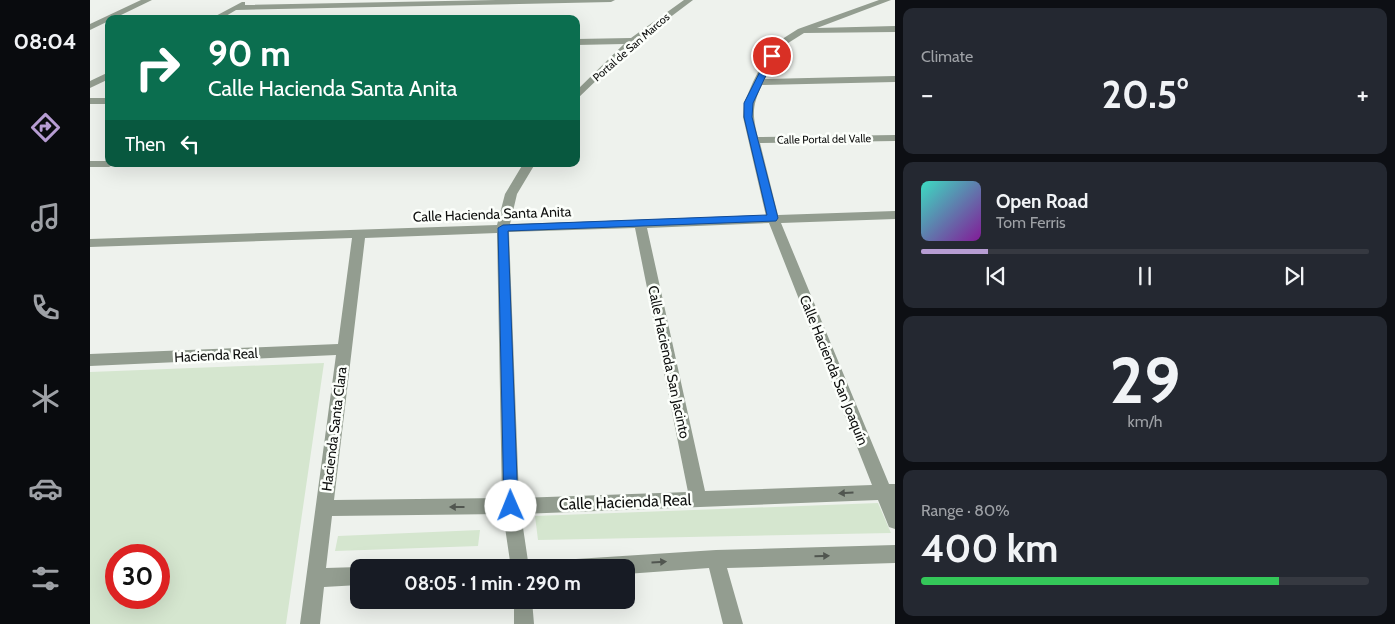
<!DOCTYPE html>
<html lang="en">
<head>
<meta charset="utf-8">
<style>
	:root { --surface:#171b24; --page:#242831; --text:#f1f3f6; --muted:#9ea1a6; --line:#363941; --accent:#b79dd3 }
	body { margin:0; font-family:Cabin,sans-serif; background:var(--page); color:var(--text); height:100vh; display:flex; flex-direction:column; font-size:19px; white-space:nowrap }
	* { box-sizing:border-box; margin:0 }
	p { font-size:16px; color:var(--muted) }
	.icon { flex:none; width:28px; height:28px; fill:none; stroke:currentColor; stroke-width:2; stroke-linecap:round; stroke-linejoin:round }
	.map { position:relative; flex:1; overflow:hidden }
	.sheet { display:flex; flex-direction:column; gap:8px; padding:8px; background:#0d0f14; width:500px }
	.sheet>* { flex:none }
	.hud { position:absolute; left:15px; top:15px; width:475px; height:152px; border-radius:10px; box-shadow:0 5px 20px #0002; background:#0b6e4f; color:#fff; overflow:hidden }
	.speed { position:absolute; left:15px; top:544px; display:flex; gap:10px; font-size:25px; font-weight:700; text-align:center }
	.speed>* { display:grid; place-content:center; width:65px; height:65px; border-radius:50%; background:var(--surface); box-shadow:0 5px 20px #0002; line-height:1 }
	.speed .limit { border:8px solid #d22; background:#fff; color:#111 }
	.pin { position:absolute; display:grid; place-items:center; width:42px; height:42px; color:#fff; margin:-21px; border:2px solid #fff; border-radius:50%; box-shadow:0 1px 5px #0007 }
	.me { position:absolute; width:55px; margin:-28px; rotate:359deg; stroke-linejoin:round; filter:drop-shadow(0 0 4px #0008) }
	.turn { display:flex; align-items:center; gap:18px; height:105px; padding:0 20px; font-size:22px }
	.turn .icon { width:65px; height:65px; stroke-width:2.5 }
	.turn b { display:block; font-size:35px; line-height:42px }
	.then { display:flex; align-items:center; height:48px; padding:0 20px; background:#0003; gap:10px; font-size:19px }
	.big { font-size:38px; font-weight:800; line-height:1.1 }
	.sheet .tile { flex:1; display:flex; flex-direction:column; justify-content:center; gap:8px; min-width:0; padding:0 18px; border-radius:10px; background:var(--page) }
	.sheet .dial { align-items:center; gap:0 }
	.dial b { font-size:65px; line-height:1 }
	.song { display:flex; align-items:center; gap:15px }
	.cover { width:60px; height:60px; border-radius:8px; background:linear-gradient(135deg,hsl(170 70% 55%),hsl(290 70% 35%)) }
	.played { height:5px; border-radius:2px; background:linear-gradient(90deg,var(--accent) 15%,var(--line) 15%) }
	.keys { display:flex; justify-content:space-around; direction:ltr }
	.heat { display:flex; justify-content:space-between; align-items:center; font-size:28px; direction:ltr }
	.charge { height:8px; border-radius:4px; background:linear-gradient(90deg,#34c759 80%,var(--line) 0) }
	.trip { position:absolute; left:260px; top:559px; width:285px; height:50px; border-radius:10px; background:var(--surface); box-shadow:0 5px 20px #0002; font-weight:800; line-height:50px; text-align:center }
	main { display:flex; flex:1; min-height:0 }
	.menu { display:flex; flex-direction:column; width:90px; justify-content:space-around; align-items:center; background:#090b0e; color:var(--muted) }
	.menu .icon { width:35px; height:35px }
	.menu .current { color:var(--accent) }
	.menu b { font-size:22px; color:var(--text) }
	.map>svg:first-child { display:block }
	.green { fill:#d5e6cf; fill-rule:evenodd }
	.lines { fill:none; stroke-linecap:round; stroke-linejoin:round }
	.minor { fill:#939d90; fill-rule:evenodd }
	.oneway { fill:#515650 }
	.route { fill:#1a73e8; stroke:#114b97 }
	.labels { text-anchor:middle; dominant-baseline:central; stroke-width:5; stroke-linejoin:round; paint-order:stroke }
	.far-street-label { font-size:11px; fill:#0f100f; stroke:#fcfffb }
	.street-label { font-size:14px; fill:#0f100f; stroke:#fcfffb }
	.near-street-label { font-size:16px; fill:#0f100f; stroke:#fcfffb }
</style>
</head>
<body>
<main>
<nav class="menu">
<b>08:04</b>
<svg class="icon current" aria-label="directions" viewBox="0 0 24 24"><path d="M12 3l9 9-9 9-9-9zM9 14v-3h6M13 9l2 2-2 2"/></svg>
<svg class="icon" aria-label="music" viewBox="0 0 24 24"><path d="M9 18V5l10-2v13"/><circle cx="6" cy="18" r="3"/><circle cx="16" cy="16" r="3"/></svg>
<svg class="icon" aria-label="phone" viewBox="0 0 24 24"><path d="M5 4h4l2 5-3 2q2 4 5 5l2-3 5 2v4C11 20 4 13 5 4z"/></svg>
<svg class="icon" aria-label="climate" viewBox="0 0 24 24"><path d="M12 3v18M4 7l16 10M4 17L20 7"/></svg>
<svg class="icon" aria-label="car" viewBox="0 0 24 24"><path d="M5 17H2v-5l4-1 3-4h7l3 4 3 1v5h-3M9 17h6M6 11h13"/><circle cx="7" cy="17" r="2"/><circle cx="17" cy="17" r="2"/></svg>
<svg class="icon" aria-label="filters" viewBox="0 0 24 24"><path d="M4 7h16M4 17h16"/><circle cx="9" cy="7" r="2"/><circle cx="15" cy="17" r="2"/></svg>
</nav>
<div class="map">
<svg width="805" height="624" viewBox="0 0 805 624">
	<rect width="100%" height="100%" fill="#eef2ed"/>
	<path class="green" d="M234 363 196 624H0V372ZM26 555H69V598H26Z
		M788 503 801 533 448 540 445 516Z
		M390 530 388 546 245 551 248 536Z"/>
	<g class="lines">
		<path class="minor" d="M51 0H62L0 30V24Z
			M406 0H525L521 2 146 10 131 19H120L152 2H155V5Z
			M594 0H603L542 46 486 100V91L534 44 486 45V39L541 38Z
			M789 0H801L727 28 805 26V32L714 33 695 45 685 57 675 79 805 76V82L672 85C662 106 662 114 668 137L805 135V141L670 143 688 215 805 211V219L691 223 799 484H805V529L799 527 788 500 431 514 439 568H421L413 514 242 516 236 568 269 567 271 568H269V585L234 587 230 624H210L246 355 0 366V354L248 344 262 238 0 247V239L407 225 415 194 433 164H445L427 194 420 224 676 216 653 117 654 103 663 82 676 56 689 41 708 29ZM679 223 782 485 615 491 557 228ZM545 228 598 492 429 498 419 232ZM407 233 412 498 244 500 275 238Z
			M19 72V79L0 88V81Z
			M0 98H19V104H0Z
			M0 161H19V164H25L19 167H0Z
			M805 545V563L637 568 653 624H633L619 568 536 574V568H477L480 562 486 559 626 550Z
			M424 600H442L444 624H424Z"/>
	</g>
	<defs><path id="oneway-solid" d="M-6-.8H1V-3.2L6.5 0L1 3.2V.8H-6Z" transform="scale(1.25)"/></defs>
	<g class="oneway">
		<use href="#oneway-solid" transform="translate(756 493) rotate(177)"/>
		<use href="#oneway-solid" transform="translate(367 507) rotate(180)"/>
		<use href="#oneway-solid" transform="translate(732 556) rotate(-2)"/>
		<use href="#oneway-solid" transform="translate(569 562) rotate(-3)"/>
	</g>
	<path class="route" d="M682 54 685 56 663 103 662 117 688 218 686 221 418 231 428 506 426 511 421 513 416 511 414 506 408 228 413 225 677 215 654 117V103L678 56Z"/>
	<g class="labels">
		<g class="far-street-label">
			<text transform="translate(541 47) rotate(-41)">Portal de San Marcos</text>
			<text transform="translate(734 139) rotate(-1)">Calle Portal del Valle</text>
		</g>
		<g class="street-label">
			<text transform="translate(402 214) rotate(-2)">Calle Hacienda Santa Anita</text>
			<text transform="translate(126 355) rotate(-3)">Hacienda Real</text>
			<text transform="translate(579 362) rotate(78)">Calle Hacienda San Jacinto</text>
			<text transform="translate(744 370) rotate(68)">Calle Hacienda San Joaquín</text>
			<text transform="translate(244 429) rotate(-83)">Hacienda Santa Clara</text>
		</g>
		<g class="near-street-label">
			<text transform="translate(535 502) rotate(-2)">Calle Hacienda Real</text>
		</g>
	</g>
</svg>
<div class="speed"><div class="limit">30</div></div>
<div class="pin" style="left:682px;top:56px;background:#d93025"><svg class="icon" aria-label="arrive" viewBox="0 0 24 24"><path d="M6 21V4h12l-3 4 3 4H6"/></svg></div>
<svg class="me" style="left:421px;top:506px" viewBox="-20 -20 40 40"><circle r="19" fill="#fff"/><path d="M0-13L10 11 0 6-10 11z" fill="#1a73e8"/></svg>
<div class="trip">08:05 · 1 min · 290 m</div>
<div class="hud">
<div class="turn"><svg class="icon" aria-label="right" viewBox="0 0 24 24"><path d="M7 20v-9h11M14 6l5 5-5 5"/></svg><div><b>90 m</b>Calle Hacienda Santa Anita</div></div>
<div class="then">Then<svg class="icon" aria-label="left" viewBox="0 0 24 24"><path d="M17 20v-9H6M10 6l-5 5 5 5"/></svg></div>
</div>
</div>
<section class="sheet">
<div class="tile"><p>Climate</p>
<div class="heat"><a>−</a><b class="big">20.5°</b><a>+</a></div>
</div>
<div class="tile">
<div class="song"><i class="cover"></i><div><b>Open Road</b><p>Tom Ferris</p></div></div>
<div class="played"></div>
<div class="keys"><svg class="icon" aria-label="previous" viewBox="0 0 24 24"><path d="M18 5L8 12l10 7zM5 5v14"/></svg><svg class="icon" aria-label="pause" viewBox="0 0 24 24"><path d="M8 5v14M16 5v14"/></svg><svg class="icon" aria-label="next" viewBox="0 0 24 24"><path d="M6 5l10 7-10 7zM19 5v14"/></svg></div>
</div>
<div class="tile dial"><b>29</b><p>km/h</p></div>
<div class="tile"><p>Range · 80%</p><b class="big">400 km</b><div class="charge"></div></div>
</section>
</main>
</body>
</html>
